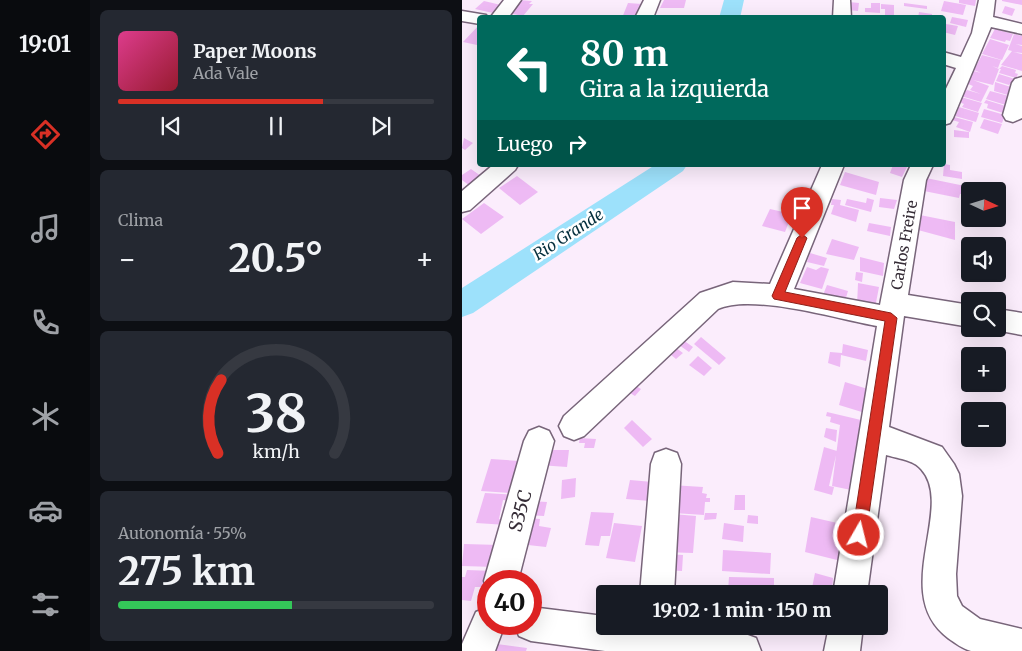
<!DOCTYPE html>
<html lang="es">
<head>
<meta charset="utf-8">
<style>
	:root { --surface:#171b24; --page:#242831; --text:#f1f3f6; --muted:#9ea1a6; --line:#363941; --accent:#d93025 }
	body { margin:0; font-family:Merriweather,serif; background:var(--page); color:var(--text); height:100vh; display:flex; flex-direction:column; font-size:19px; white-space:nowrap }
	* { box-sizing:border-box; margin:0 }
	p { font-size:16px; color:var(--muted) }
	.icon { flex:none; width:28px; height:28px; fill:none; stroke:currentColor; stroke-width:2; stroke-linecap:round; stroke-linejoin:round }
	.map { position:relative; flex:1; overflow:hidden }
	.panel { display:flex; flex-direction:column; gap:10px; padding:10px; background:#0d0f14; width:372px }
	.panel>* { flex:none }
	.top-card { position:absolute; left:15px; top:15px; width:469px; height:152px; border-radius:5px; box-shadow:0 5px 20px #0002; background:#00695c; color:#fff; overflow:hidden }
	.needle { width:32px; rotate:94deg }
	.buttons { position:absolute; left:499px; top:182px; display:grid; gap:10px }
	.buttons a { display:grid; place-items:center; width:45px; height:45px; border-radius:5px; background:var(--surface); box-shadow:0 5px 20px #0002; font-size:25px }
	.speed { position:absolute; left:15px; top:570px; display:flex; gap:10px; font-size:25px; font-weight:700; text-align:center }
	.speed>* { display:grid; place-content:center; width:65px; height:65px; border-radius:50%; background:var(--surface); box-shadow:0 5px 20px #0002; line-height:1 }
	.speed .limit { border:8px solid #d22; background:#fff; color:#111 }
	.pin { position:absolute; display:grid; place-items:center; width:42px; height:42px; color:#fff; margin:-51px -21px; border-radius:50% 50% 50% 0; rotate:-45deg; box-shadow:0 0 5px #0007 }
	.pin .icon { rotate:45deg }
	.me { position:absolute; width:55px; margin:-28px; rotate:8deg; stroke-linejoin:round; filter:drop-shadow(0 0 4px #0008) }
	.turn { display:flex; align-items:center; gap:18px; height:105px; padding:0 20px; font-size:22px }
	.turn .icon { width:65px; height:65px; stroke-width:2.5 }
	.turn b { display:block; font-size:35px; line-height:42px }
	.then { display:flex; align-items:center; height:48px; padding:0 20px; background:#0003; gap:10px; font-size:19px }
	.big { font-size:38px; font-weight:700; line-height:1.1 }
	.panel .tile { flex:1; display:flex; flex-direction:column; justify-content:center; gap:8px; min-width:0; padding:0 18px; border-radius:8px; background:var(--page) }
	.panel .dial { align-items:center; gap:0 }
	.dial svg { height:130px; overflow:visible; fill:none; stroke:var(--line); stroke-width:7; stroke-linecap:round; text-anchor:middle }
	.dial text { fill:var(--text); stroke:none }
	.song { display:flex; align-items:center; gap:15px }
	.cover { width:60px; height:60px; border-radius:8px; background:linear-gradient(135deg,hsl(330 70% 55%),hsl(350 70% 35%)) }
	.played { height:5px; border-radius:2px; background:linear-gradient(90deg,var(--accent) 65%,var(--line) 65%) }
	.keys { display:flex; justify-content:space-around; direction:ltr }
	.heat { display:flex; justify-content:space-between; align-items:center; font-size:28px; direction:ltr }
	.charge { height:8px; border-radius:4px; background:linear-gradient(90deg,#34c759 55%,var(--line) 0) }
	.trip { position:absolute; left:134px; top:585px; width:292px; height:50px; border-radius:5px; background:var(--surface); box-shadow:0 5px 20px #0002; font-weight:700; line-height:50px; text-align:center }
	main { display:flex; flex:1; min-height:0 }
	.dock { display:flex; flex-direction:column; width:90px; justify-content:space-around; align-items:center; background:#090b0e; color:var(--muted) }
	.dock .icon { width:35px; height:35px }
	.dock .active { color:var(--accent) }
	.dock b { font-size:22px; color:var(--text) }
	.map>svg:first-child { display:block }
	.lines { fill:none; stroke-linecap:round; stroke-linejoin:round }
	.river { fill:#9de1fb; fill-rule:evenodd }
	.building { fill:#eebaf4 }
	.minor-casing { stroke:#78657a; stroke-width:3 }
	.minor { fill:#fff; fill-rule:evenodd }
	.route { fill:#d93025; stroke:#8d1f18 }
	.labels { text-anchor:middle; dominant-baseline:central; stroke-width:5; stroke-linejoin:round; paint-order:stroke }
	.street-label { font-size:15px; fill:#362d37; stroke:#fff }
	.water-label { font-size:16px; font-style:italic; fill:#042f3d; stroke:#fff }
	.near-street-label { font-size:18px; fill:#362d37; stroke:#fff }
</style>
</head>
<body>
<main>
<nav class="dock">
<b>19:01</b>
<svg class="icon active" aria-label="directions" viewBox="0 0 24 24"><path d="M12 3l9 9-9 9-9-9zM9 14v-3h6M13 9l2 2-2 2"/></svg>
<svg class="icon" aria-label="music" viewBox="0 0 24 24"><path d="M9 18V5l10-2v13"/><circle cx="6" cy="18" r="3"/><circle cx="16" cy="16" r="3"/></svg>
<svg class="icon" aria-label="phone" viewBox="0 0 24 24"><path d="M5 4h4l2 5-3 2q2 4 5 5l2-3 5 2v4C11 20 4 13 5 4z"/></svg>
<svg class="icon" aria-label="climate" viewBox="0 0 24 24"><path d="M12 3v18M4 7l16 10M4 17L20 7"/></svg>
<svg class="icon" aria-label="car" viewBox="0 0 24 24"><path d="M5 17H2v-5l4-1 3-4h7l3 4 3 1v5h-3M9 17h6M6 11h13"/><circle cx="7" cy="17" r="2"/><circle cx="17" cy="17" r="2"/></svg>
<svg class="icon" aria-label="filters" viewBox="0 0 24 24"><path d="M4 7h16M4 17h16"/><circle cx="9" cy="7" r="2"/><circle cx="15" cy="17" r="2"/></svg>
</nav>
<section class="panel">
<div class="tile">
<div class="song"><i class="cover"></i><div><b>Paper Moons</b><p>Ada Vale</p></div></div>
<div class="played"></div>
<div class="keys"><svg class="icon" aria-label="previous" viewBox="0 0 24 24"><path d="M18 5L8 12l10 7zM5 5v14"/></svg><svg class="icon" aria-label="pause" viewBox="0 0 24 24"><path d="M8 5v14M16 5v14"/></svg><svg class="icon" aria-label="next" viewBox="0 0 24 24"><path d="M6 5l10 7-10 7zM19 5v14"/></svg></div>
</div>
<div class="tile"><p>Clima</p>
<div class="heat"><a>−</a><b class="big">20.5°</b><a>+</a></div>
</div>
<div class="tile dial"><svg viewBox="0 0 100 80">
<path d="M14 69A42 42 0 1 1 86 69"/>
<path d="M14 69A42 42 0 0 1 16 24" stroke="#d93025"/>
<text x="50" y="56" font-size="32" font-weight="700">38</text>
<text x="50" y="72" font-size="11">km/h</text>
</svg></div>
<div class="tile"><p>Autonomía · 55%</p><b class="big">275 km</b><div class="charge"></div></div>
</section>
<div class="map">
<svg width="560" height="651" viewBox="0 0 560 651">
	<rect width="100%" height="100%" fill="#fbedfc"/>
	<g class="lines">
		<path class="river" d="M262 0H282L278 18H257Z
			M193 165H225L221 171 11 313 0 317V288Z"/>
	</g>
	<path class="building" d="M57 0 70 1 67 4H71L61 16 46 13Z
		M202 0H224L222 8H198Z
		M497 0H514L513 6 497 3Z
		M540 0H560V5L540 1Z
		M22 1 39 5 31 13 13 9Z
		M482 1 504 5 501 15 479 11Z
		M387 2 397 3 396 11 386 10Z
		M166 3 180 4 175 18H160Z
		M409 3H418V13L403 12V8H409Z
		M442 3 465 6V9L442 6Z
		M419 4 432 5V16L423 15V9H419Z
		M543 6 553 9 550 16 540 13Z
		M457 12 470 14V18H456Z
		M490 17 506 20 504 27 488 23Z
		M18 24V42L15 45 1 42Z
		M484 24 496 26 493 35 481 32Z
		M533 29 551 34 548 41 544 40 543 42 528 38Z
		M552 34 560 36V45L553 44 560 46V53L551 52 560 54V71L539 65 550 51 546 50Z
		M528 39 547 45 540 60 520 54Z
		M520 55 539 60 536 68 530 66 537 69 531 85 511 80 527 86 519 102 499 96 505 90 519 94 508 90 511 86 504 83 512 71 519 73 512 70Z
		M540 66 554 70 553 73 556 74 554 78 537 73 539 69H537Z
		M537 74 553 79 547 85 534 81Z
		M533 82 552 88 549 96 532 91Z
		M528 91 551 97 547 106 524 99Z
		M499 97 520 103 516 112 500 107 502 104 497 102Z
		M524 100 547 107 544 114 525 108 526 104 522 103Z
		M497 107 517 113 514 122 493 116Z
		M522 109 543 115 540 123 519 117Z
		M492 117 511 122 508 132 494 127 497 122 490 120Z
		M522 119 540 124 536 134 518 128Z
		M492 130 507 132V138L492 137Z
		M2 138 11 143 3 150 0 148Z
		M482 164 488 165V170L500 172V179L481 176Z
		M431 165H446L440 177 428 173Z
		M9 169 19 176 8 186 0 180V175Z
		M383 172 417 182 414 195 378 185Z
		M55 176 76 192 58 205 37 188Z
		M464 178 503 186 502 194H498L497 198 462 191Z
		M405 198 412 200 409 212 383 205 385 199 404 203Z
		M418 198 435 200 432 209 417 207Z
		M370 199 379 200 378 205 397 210 394 222 369 214 372 205H369Z
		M22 203 42 217 19 234 0 219Z
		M308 209 330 214 323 232 300 226Z
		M458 215 493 222V240L456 230Z
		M407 223 429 227 428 236 405 231Z
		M370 239 397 247 392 260 364 254Z
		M348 253 365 258 362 266 345 262Z
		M398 257 422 263 421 276 398 271Z
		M345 267 354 270 359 267 367 269 360 289 338 283Z
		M394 272 401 273 400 282 393 280Z
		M396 283 417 287 413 308 395 306Z
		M365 285 386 291 383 301 361 295Z
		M239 337 264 358 257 365 232 344Z
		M221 340 231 347 227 352 217 345Z
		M381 344 406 350 404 361 379 355 378 367 366 363 368 352 380 353Z
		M214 348 221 353 214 359 208 354Z
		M236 356 250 368 242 376 227 365Z
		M383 382 409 390 403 413 377 405Z
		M174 386 179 389 173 396 168 393Z
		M365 412 399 420 389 490 370 486 378 425 368 422 369 417 364 416Z
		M170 420 190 439 181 447 162 428Z
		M364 428 375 430 374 442 362 437Z
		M118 438 134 439 132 448H122L123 443H117Z
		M362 447 375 451 367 486 372 487 370 495 352 490Z
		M80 450H107L105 467 77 465Z
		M29 459 57 461 48 493 19 491Z
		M114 478 113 497 99 499 100 480Z
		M168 480 191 482 188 501 164 499Z
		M209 485 241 487 240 493 245 494 244 498H248V502H243L242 515 212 513Z
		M23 493 54 495 52 501 41 500 37 519 47 520 45 525 14 523Z
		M273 495H283V510H272Z
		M69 501 85 502 82 516 65 515Z
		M129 512 152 513 148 536H139L137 546 123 545Z
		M243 513H255L254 519 242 520Z
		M211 514 234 516 231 553 201 552Z
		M286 515 296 516V524L285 523Z
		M349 517 384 525 379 561 343 552Z
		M65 518 78 519 77 526 89 528 84 547 57 544Z
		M152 523 180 526 173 562 144 558Z
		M262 523 282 526 281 542 260 539Z
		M2 544 38 545 33 567 0 566Z
		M261 550 309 553 308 574 260 571Z
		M207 554 221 555 220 571 204 570Z
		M5 570 31 571 29 581H26V587H13L9 601 0 600V577H3Z
		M353 573 371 578 370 592 350 588Z
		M267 577 312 578V592L266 591Z
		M262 626H275L274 635 262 634Z
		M280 626H311V634L280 631Z
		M35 644 65 648 64 651H33Z"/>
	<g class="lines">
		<g class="minor-casing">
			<path id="minor" d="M42 0H59L46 18H28Z
				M182 0H198L191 18H173Z
				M372 0H388L389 18H371Z
				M517 0H533L531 17 560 24V34L529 27 491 118 488 123 481 125V95L494 68 481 64V52L499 57 510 33Z
				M0 11 24 15 26 18H18V24L0 21Z
				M560 77V118L551 122 544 120 541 115 550 83 553 79Z
				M31 165H56L53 170 8 210 0 212V191Z
				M360 165H382L332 289 418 305 442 180 449 165H471L464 180 446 295 508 305V327L442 316 427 427 480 447 492 464 497 474 500 496 494 574 495 596 500 606 518 619 560 629V651C544 651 525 651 509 651 501 649 493 643 486 638 427 593 494 507 459 469 452 460 434 458 424 455L405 594H371L415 326C376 319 289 293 256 309L122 436 112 440 102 436 97 426 102 416 238 293 271 282 308 284Z
				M535 309 560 313V335L528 329H535Z
				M77 427 87 431 92 441 56 581H26V591L22 581 62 441 67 431Z
				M204 449 215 453 219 464 212 594H178L189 464 193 453Z
				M26 607V624H43L33 651H0V644L14 612Z
				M69 607 142 616V626C189 626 250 620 294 638L299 651H143L69 641 57 636 52 624H69Z
				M367 626H401L398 651H362Z"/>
		</g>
		<use href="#minor" class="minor"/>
	</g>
	<path class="route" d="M340 234 345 238 323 292 429 313 435 318 404 535 402 540 397 542 392 540 390 535 423 321 312 299 310 296 335 238Z"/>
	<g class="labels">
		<g class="street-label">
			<text transform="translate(442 245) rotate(-80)">Carlos Freire</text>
		</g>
		<g class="water-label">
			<text transform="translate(106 234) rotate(-33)">Rio Grande</text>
		</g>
		<g class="near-street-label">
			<text transform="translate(58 511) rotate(-75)">S35C</text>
		</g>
	</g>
</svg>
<div class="buttons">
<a><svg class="needle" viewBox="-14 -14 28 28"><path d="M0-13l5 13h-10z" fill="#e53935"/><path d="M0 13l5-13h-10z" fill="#9ea1a6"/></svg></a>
<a><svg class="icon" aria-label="sound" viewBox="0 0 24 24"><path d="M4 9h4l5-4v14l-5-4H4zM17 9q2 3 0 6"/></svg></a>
<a><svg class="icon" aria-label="search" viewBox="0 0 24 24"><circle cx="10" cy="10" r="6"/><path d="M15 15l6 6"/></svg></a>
<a>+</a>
<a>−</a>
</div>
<div class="speed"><div class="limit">40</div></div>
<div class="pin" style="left:340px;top:238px;background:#d93025"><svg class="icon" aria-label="arrive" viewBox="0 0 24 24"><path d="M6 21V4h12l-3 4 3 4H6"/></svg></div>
<svg class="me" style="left:397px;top:535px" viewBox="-20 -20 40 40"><circle r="17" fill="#d93025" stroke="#fff" stroke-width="3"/><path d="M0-11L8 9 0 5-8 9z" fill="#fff"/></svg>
<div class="trip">19:02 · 1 min · 150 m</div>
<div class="top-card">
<div class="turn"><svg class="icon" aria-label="left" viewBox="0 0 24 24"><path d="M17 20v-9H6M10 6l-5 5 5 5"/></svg><div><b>80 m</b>Gira a la izquierda</div></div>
<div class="then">Luego<svg class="icon" aria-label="right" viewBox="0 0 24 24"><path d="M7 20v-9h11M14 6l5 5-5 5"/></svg></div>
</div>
</div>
</main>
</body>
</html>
